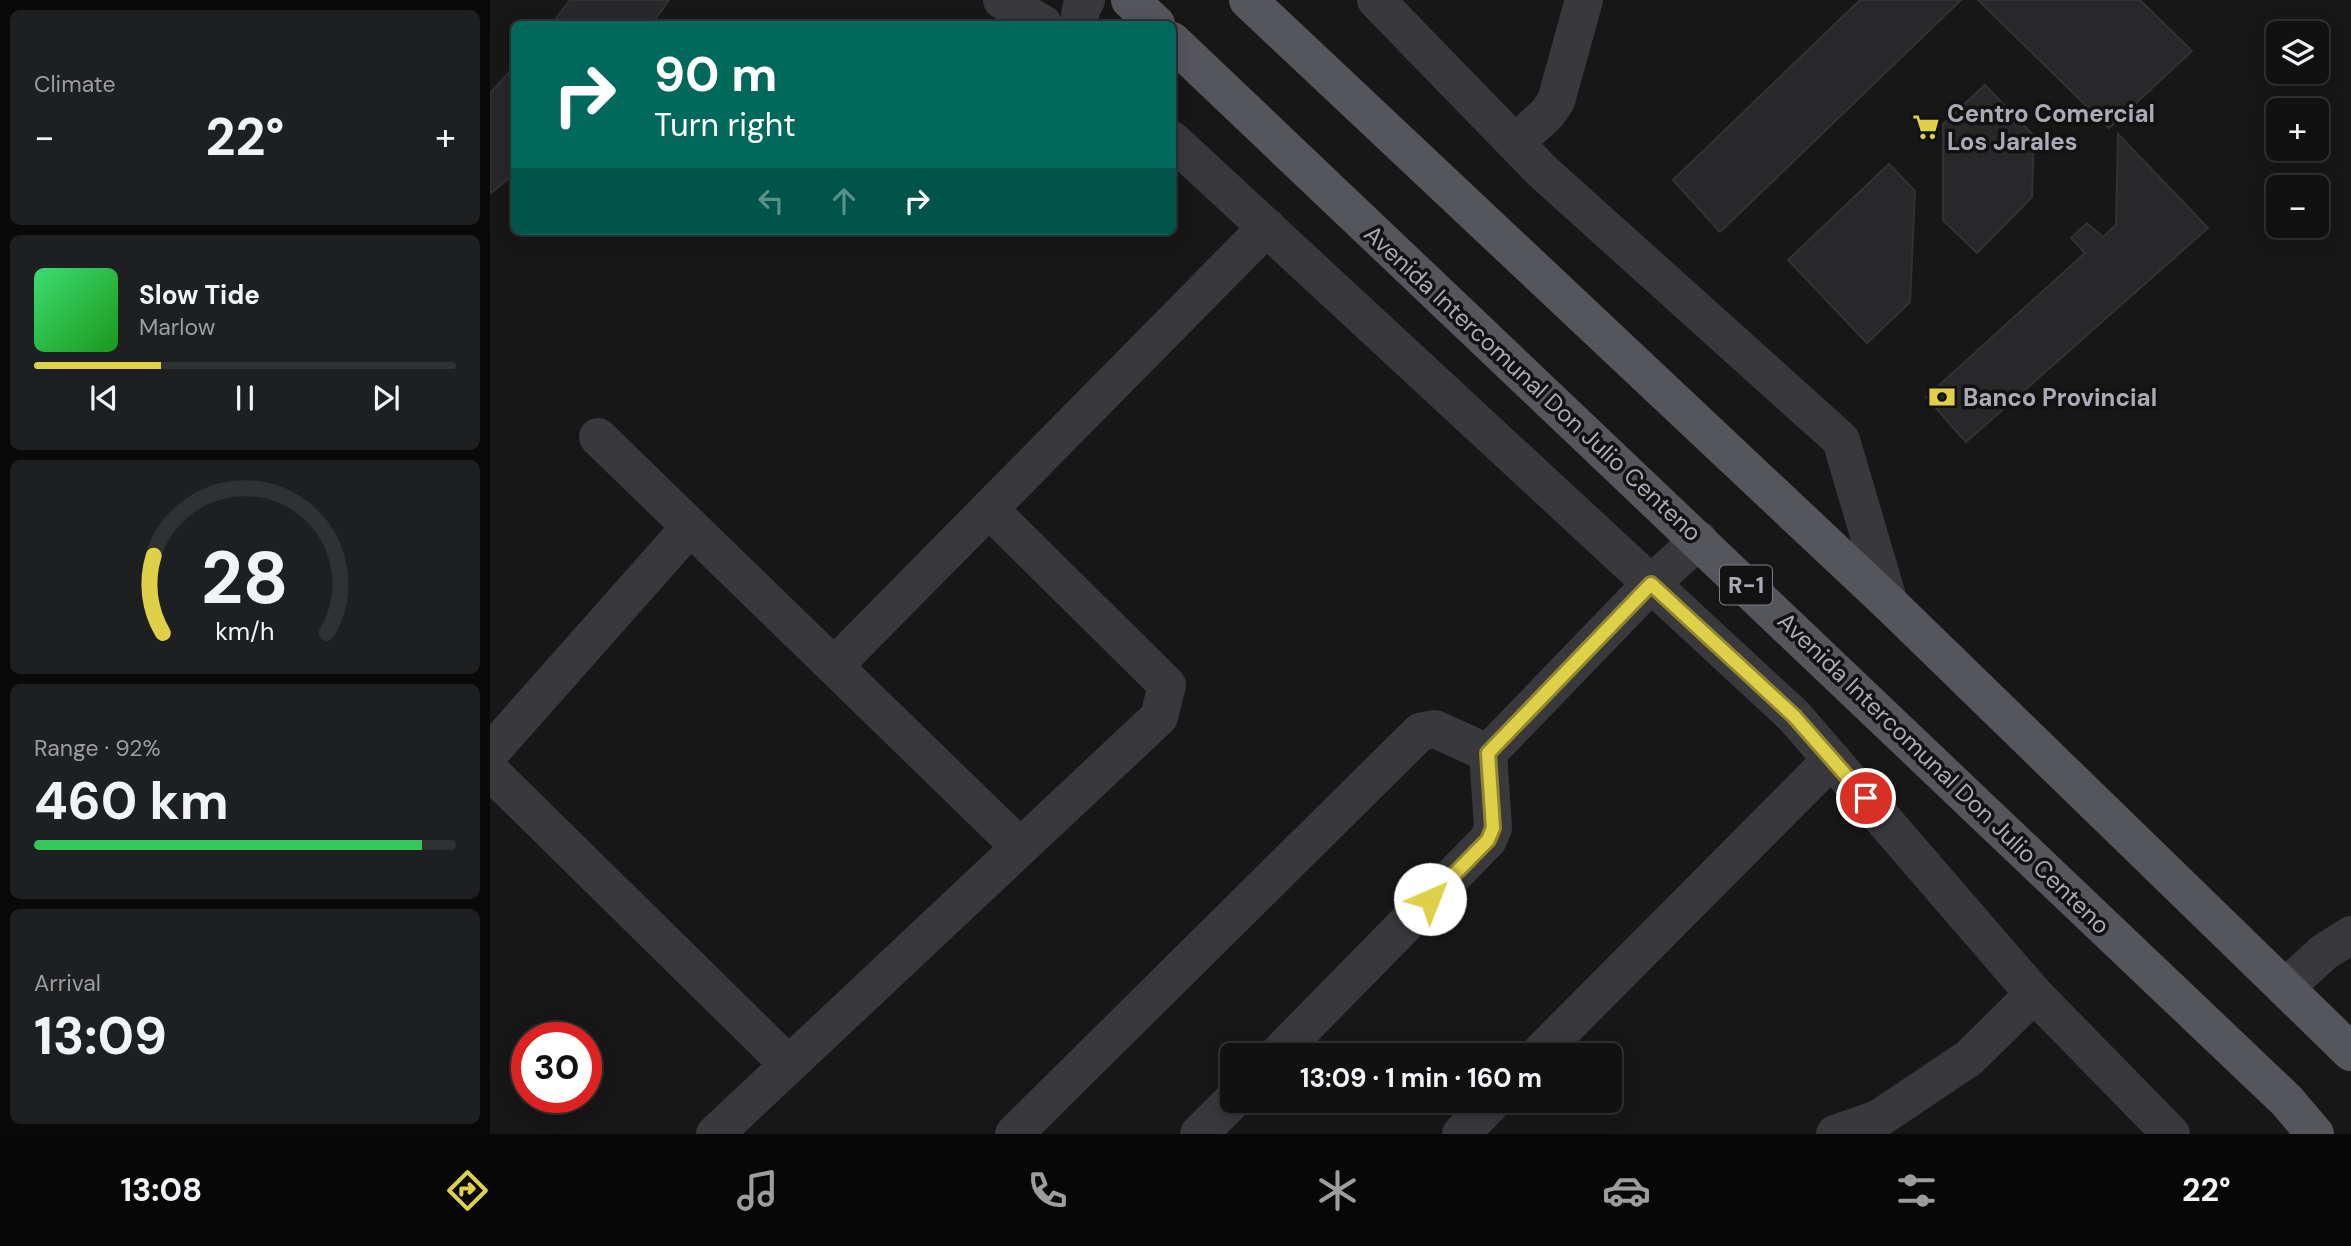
<!DOCTYPE html>
<html lang="en">
<head>
<meta charset="utf-8">
<style>
	:root { --surface:#111112; --page:#1e1f20; --text:#f1f3f6; --muted:#9c9d9f; --line:#303132; --accent:#dfd049 }
	body { margin:0; font-family:"DM Sans",sans-serif; background:var(--page); color:var(--text); height:100vh; display:flex; flex-direction:column; font-size:26px; white-space:nowrap }
	* { box-sizing:border-box; margin:0 }
	p { font-size:23px; color:var(--muted) }
	.icon { flex:none; width:38px; height:38px; fill:none; stroke:currentColor; stroke-width:2; stroke-linecap:round; stroke-linejoin:round }
	.map { position:relative; flex:1; overflow:hidden }
	.sheet { display:flex; flex-direction:column; gap:10px; padding:10px; background:#09090a; width:490px }
	.sheet>* { flex:none }
	.guide { position:absolute; left:21px; top:21px; width:665px; height:214px; border-radius:10px; box-shadow:0 4px 18px #0003,0 0 0 2px var(--line); background:#00695c; color:#fff; overflow:hidden }
	.fabs { position:absolute; left:1776px; top:21px; display:grid; gap:14px }
	.fabs a { display:grid; place-items:center; width:63px; height:63px; border-radius:10px; background:var(--surface); box-shadow:0 4px 18px #0003,0 0 0 2px var(--line); font-size:35px }
	.speed { position:absolute; left:21px; top:1022px; display:flex; gap:14px; font-size:35px; font-weight:700; text-align:center }
	.speed>* { display:grid; place-content:center; width:91px; height:91px; border-radius:50%; background:var(--surface); box-shadow:0 4px 18px #0003,0 0 0 2px var(--line); line-height:1 }
	.speed .limit { border:10px solid #d22; background:#fff; color:#111 }
	.pin { position:absolute; display:grid; place-items:center; width:60px; height:60px; color:#fff; margin:-30px; border:4px solid #fff; border-radius:50%; box-shadow:0 2px 7px #0007 }
	.me { position:absolute; width:77px; margin:-38px; rotate:44deg; stroke-linejoin:round; filter:drop-shadow(0 0 5px #0008) }
	.turn { display:flex; align-items:center; gap:24px; height:147px; padding:0 28px; font-size:32px }
	.turn .icon { width:91px; height:91px; stroke-width:2.5 }
	.turn b { display:block; font-size:49px; line-height:60px }
	.lanes { display:flex; align-items:center; height:66px; padding:0 28px; background:#0003; justify-content:center; gap:35px; direction:ltr }
	.lanes .off { opacity:.35 }
	.big { font-size:52px; font-weight:700; line-height:1.1 }
	.sheet .card { flex:1; display:flex; flex-direction:column; justify-content:center; gap:10px; min-width:0; padding:0 24px; border-radius:10px; background:var(--page) }
	.sheet .dial { align-items:center; gap:0 }
	.dial svg { height:182px; overflow:visible; fill:none; stroke:var(--line); stroke-width:7; stroke-linecap:round; text-anchor:middle }
	.dial text { fill:var(--text); stroke:none }
	.song { display:flex; align-items:center; gap:21px }
	.cover { width:84px; height:84px; border-radius:10px; background:linear-gradient(135deg,hsl(140 70% 55%),hsl(120 70% 35%)) }
	.played { height:7px; border-radius:4px; background:linear-gradient(90deg,var(--accent) 30%,var(--line) 30%) }
	.keys { display:flex; justify-content:space-around; direction:ltr }
	.heat { display:flex; justify-content:space-between; align-items:center; font-size:38px; direction:ltr }
	.charge { height:10px; border-radius:5px; background:linear-gradient(90deg,#34c759 92%,var(--line) 0) }
	.trip { position:absolute; left:730px; top:1043px; width:402px; height:70px; border-radius:10px; background:var(--surface); box-shadow:0 4px 18px #0003,0 0 0 2px var(--line); font-weight:700; line-height:70px; text-align:center }
	.tab-bar { display:flex; height:112px; justify-content:space-around; align-items:center; background:#070707; color:var(--muted) }
	.tab-bar .icon { width:49px; height:49px }
	.tab-bar .on { color:var(--accent) }
	.tab-bar b { font-size:32px; color:var(--text) }
	main { display:flex; flex:1; min-height:0 }
	.map>svg:first-child { display:block }
	.building { fill:#282729; stroke:#323134; stroke-width:2 }
	.lines { fill:none; stroke-linecap:round; stroke-linejoin:round }
	.minor { stroke:#39383d; stroke-width:38 }
	.major { stroke:#55555c; stroke-width:38 }
	.route-casing { stroke:#91872f; stroke-width:18 }
	.route { stroke:#dfd049; stroke-width:12 }
	.labels { text-anchor:middle; dominant-baseline:central; stroke-width:7; stroke-linejoin:round; paint-order:stroke }
	.shield { fill:#121213; stroke:#7c7d86; stroke-width:2 }
	.shield-label { font-size:23px; font-weight:bold; fill:#aaabb7 }
	.poi-label { font-size:24px; font-weight:bold; fill:#aaabb7; stroke:#121213; text-anchor:start }
	.street-label { font-size:24px; fill:#aaabb7; stroke:#121213 }
</style>
</head>
<body>
<main>
<section class="sheet">
<div class="card"><p>Climate</p>
<div class="heat"><a>−</a><b class="big">22°</b><a>+</a></div>
</div>
<div class="card">
<div class="song"><i class="cover"></i><div><b>Slow Tide</b><p>Marlow</p></div></div>
<div class="played"></div>
<div class="keys"><svg class="icon" aria-label="previous" viewBox="0 0 24 24"><path d="M18 5L8 12l10 7zM5 5v14"/></svg><svg class="icon" aria-label="pause" viewBox="0 0 24 24"><path d="M8 5v14M16 5v14"/></svg><svg class="icon" aria-label="next" viewBox="0 0 24 24"><path d="M6 5l10 7-10 7zM19 5v14"/></svg></div>
</div>
<div class="card dial"><svg viewBox="0 0 100 80">
<path d="M14 69A42 42 0 1 1 86 69"/>
<path d="M14 69A42 42 0 0 1 10 35" stroke="#dfd049"/>
<text x="50" y="56" font-size="32" font-weight="700">28</text>
<text x="50" y="72" font-size="11">km/h</text>
</svg></div>
<div class="card"><p>Range · 92%</p><b class="big">460 km</b><div class="charge"></div></div>
<div class="card"><p>Arrival</p><b class="big">13:09</b></div>
</section>
<div class="map">
<svg width="1861" height="1134" viewBox="0 0 1861 1134">
	<rect width="100%" height="100%" fill="#171718"/>
	<path class="building" d="M80 0H179L162 24H62Z
		M1370 0H1471L1230 232 1183 180Z
		M1488 0H1650L1702 51 1619 128Z
		M24 67V174L0 194V93Z
		M1495 85 1544 136 1542 197 1487 253 1453 220V124Z
		M1628 134 1718 228 1476 442 1436 397 1595 253 1581 238 1597 223 1613 237 1626 225Z
		M1399 164 1425 191 1420 302 1377 343 1298 260Z"/>
	<g class="lines">
		<path class="minor" d="M512 0 553 24
			M886 0 1052 171 1351 440 1399 603
			M589 24 591 9 596 0
			M682 140 1304 716 1544 994 1681 1134
			M1025 143 1057 114 1066 101 1094 0
			M108 437 530 847
			M344 666 777 227
			M0 753 200 527
			M0 771 298 1064
			M1795 988 1834 952 1861 935
			M787 1055 998 840 1003 828 998 753 1161 584 1209 540
			M1048 1055 1342 759
			M225 1134 669 717 677 685 499 509
			M524 1134 930 732 945 729 998 753
			M709 1134 742 1101
			M971 1134 1003 1101
			M1345 1134 1388 1119 1479 1058 1544 994"/>
		<path class="major" d="M640 0 666 24
			M758 0 1399 603 1861 1052
			M682 41 1796 1100 1825 1134"/>
	</g>
	<g class="lines">
		<g class="route-casing">
			<path id="route" d="M940 899 998 840 1003 828 998 753 1161 584 1304 716 1376 798"/>
		</g>
		<use href="#route" class="route"/>
	</g>
	<defs>
		<g id="supermarket-bare" transform="scale(2.1)"><path d="M-6-5.5h2.5l.6 2H6L4.5 2H-2.5L-4.4-4H-6ZM-1.5 3.2a1.3 1.3 0 1 0 .1 0ZM3 3.2a1.3 1.3 0 1 0 .1 0Z" fill="#dfd049" stroke="#121213" stroke-width="2.5" paint-order="stroke"/></g>
		<g id="bank-bare" transform="scale(2.1)"><path d="M-6-4H6V4H-6ZM0-2.3a2.3 2.3 0 1 0 0 4.6a2.3 2.3 0 1 0 0-4.6Z" fill="#dfd049" stroke="#121213" stroke-width="2.5" paint-order="stroke"/></g>
	</defs>
	<g fill-rule="evenodd">
		<use href="#supermarket-bare" x="1436" y="127"/>
		<use href="#bank-bare" x="1452" y="397"/>
	</g>
	<g class="labels">
		<rect class="shield" x="1230" y="565.5" width="52" height="39" rx="5"/>
		<g class="shield-label">
			<text x="1256" y="585">R-1</text>
		</g>
		<g class="poi-label">
			<text x="1457" y="113">Centro Comercial<tspan x="1457" dy="28">Los Jarales</tspan></text>
			<text x="1473" y="397">Banco Provincial</text>
		</g>
		<g class="street-label">
			<text transform="translate(1043 383) rotate(43)">Avenida Intercomunal Don Julio Centeno</text>
			<text transform="translate(1454 773) rotate(44)">Avenida Intercomunal Don Julio Centeno</text>
		</g>
	</g>
</svg>
<div class="fabs">
<a><svg class="icon" aria-label="layers" viewBox="0 0 24 24"><path d="M12 4l9 5-9 5-9-5zM3 14l9 5 9-5"/></svg></a>
<a>+</a>
<a>−</a>
</div>
<div class="speed"><div class="limit">30</div></div>
<div class="pin" style="left:1376px;top:798px;background:#d93025"><svg class="icon" aria-label="arrive" viewBox="0 0 24 24"><path d="M6 21V4h12l-3 4 3 4H6"/></svg></div>
<svg class="me" style="left:940px;top:899px" viewBox="-20 -20 40 40"><circle r="19" fill="#fff"/><path d="M0-13L10 11 0 6-10 11z" fill="#dfd049"/></svg>
<div class="trip">13:09 · 1 min · 160 m</div>
<div class="guide">
<div class="turn"><svg class="icon" aria-label="right" viewBox="0 0 24 24"><path d="M7 20v-9h11M14 6l5 5-5 5"/></svg><div><b>90 m</b>Turn right</div></div>
<div class="lanes"><svg class="icon off" aria-label="left" viewBox="0 0 24 24"><path d="M17 20v-9H6M10 6l-5 5 5 5"/></svg><svg class="icon off" aria-label="ahead" viewBox="0 0 24 24"><path d="M12 20V5M6 11l6-6 6 6"/></svg><svg class="icon" aria-label="right" viewBox="0 0 24 24"><path d="M7 20v-9h11M14 6l5 5-5 5"/></svg></div>
</div>
</div>
</main>
<nav class="tab-bar">
<b>13:08</b>
<svg class="icon on" aria-label="directions" viewBox="0 0 24 24"><path d="M12 3l9 9-9 9-9-9zM9 14v-3h6M13 9l2 2-2 2"/></svg>
<svg class="icon" aria-label="music" viewBox="0 0 24 24"><path d="M9 18V5l10-2v13"/><circle cx="6" cy="18" r="3"/><circle cx="16" cy="16" r="3"/></svg>
<svg class="icon" aria-label="phone" viewBox="0 0 24 24"><path d="M5 4h4l2 5-3 2q2 4 5 5l2-3 5 2v4C11 20 4 13 5 4z"/></svg>
<svg class="icon" aria-label="climate" viewBox="0 0 24 24"><path d="M12 3v18M4 7l16 10M4 17L20 7"/></svg>
<svg class="icon" aria-label="car" viewBox="0 0 24 24"><path d="M5 17H2v-5l4-1 3-4h7l3 4 3 1v5h-3M9 17h6M6 11h13"/><circle cx="7" cy="17" r="2"/><circle cx="17" cy="17" r="2"/></svg>
<svg class="icon" aria-label="filters" viewBox="0 0 24 24"><path d="M4 7h16M4 17h16"/><circle cx="9" cy="7" r="2"/><circle cx="15" cy="17" r="2"/></svg>
<b>22°</b>
</nav>
</body>
</html>
